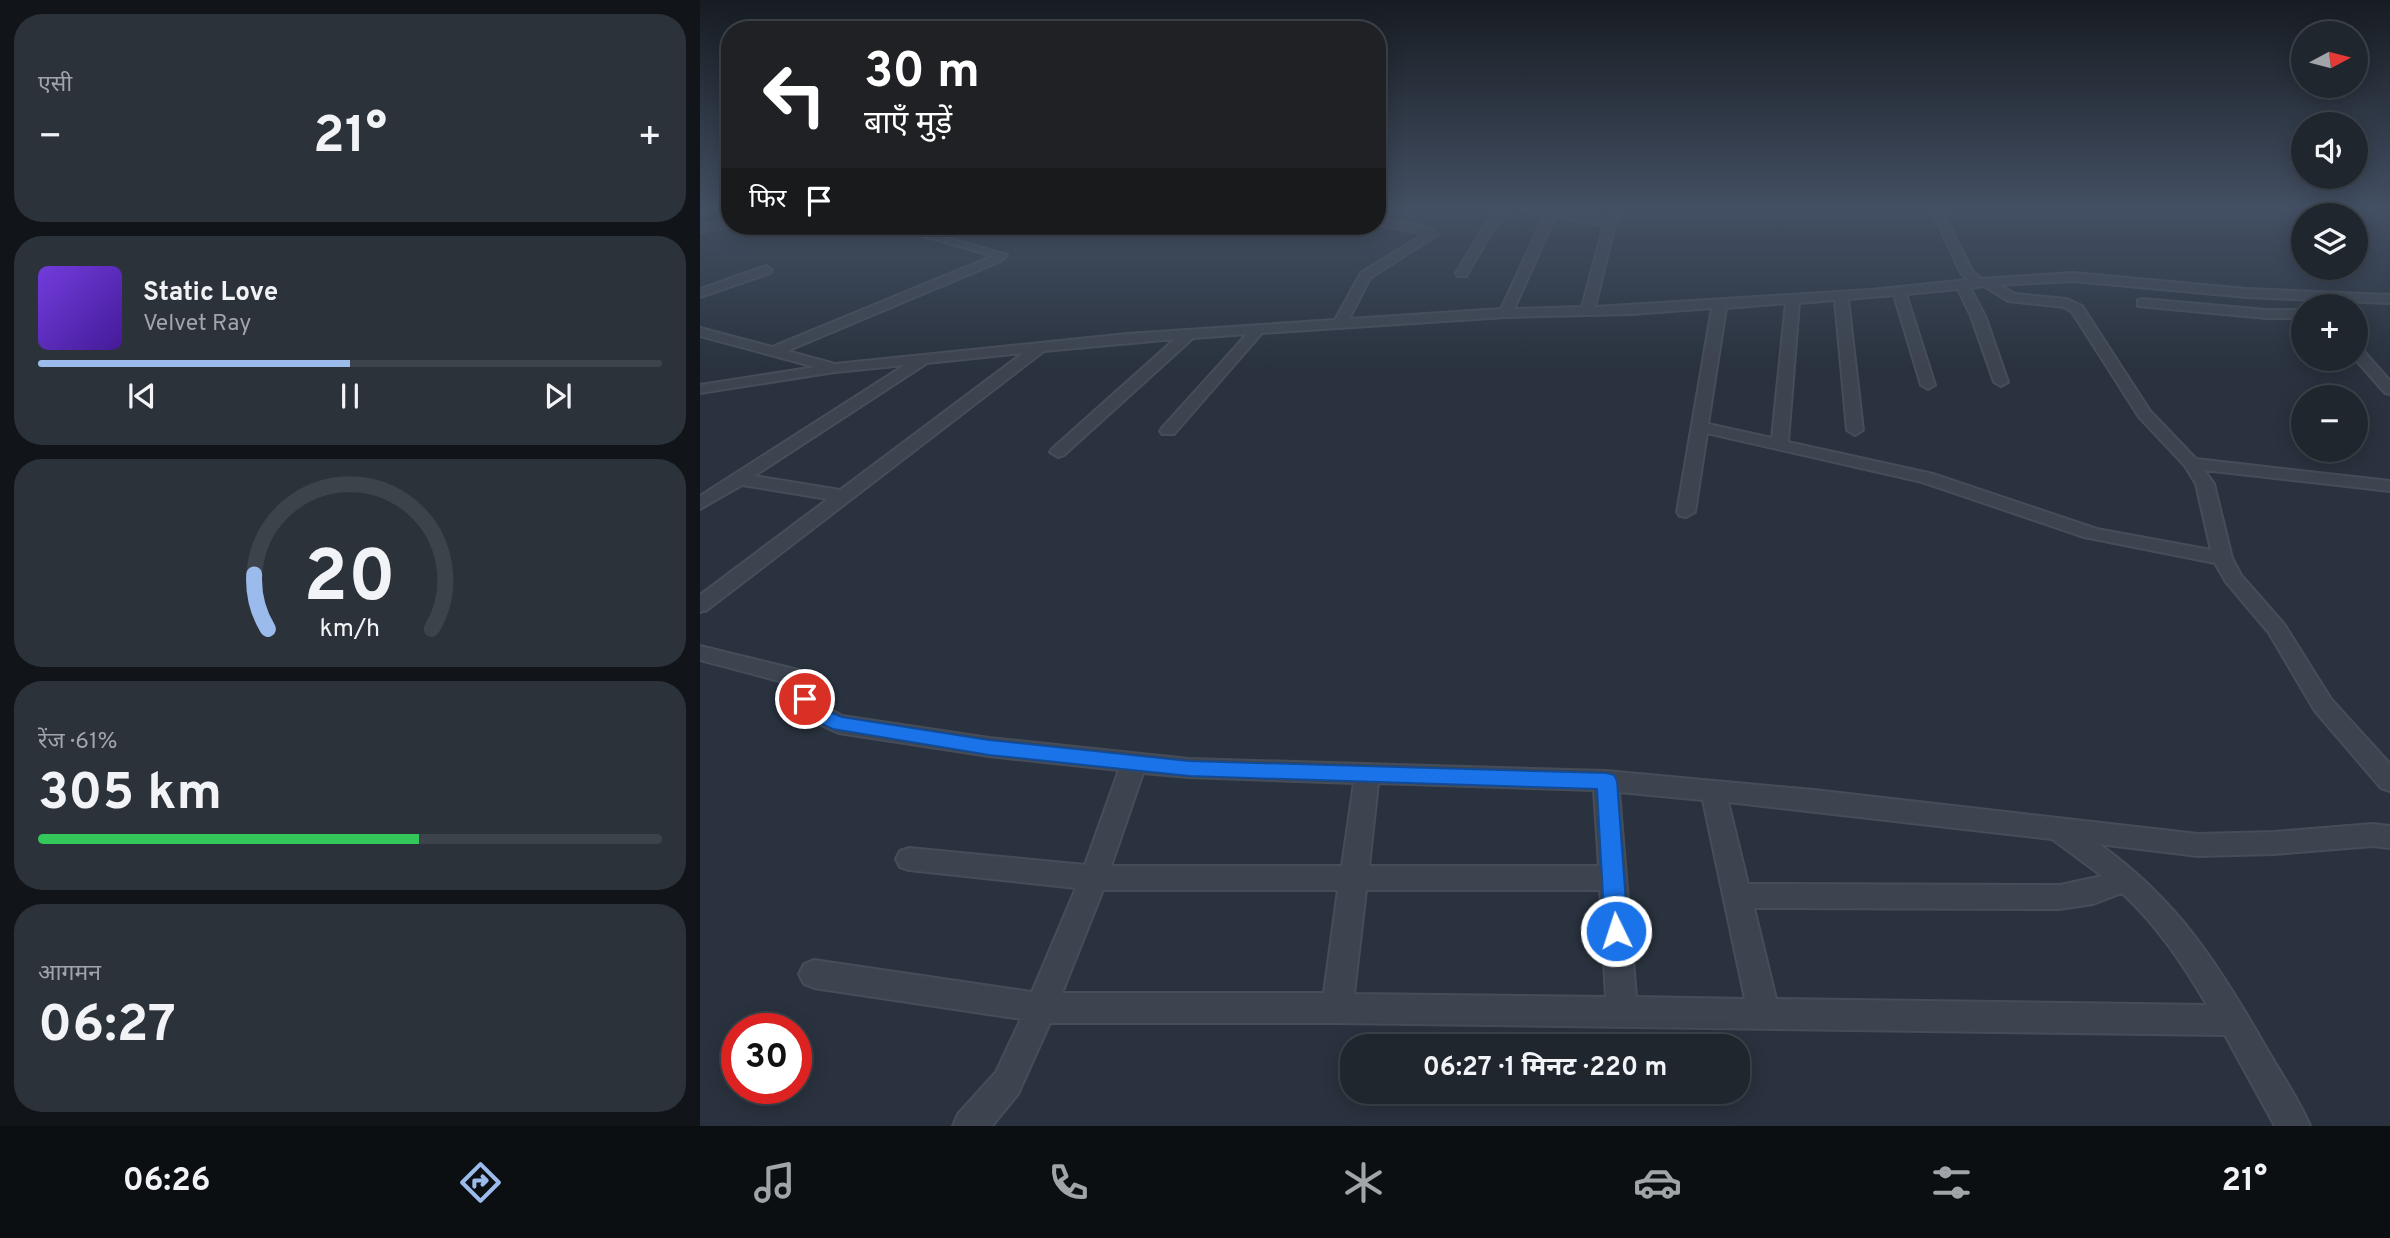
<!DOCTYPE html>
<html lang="hi">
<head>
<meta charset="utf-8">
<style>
	:root { --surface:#1f262e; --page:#2c323a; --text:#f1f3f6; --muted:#a1a5aa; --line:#3c434a; --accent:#9bbbec }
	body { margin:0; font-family:Overpass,"Noto Sans Devanagari",sans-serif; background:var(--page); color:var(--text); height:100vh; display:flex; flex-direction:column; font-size:26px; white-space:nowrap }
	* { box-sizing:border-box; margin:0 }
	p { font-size:23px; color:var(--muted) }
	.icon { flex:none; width:38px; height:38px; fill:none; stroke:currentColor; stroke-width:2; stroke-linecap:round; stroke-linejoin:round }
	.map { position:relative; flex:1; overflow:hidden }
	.drawer { display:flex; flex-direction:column; gap:14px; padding:14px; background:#111519; width:700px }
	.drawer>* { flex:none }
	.guide { position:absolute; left:21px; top:21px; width:665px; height:214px; border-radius:28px; box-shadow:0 4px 18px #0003,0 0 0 2px var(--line); background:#202124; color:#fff; overflow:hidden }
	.needle { width:46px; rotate:83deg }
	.fabs { position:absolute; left:1591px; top:21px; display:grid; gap:14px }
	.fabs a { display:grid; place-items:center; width:77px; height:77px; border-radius:50%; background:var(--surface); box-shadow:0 4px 18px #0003,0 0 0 2px var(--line); font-size:35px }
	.speed { position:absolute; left:21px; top:1013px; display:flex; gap:14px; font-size:35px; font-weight:700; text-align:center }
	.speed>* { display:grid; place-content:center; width:91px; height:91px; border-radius:50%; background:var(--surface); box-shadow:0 4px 18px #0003,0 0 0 2px var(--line); line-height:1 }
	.speed .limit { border:10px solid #d22; background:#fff; color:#111 }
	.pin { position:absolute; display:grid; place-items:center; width:60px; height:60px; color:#fff; margin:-30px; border:4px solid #fff; border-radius:50%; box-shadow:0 2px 7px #0007 }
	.me { position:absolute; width:77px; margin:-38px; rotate:356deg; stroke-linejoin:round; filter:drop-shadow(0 0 5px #0008) }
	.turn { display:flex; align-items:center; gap:24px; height:147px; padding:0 28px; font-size:32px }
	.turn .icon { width:91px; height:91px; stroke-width:2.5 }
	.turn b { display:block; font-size:49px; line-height:60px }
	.then { display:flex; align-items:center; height:66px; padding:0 28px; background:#0003; gap:14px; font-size:26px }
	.big { font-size:52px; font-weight:700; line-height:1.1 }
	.drawer .card { flex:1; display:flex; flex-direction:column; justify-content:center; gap:10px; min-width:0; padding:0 24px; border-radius:28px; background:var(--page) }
	.drawer .dial { align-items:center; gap:0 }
	.dial svg { height:182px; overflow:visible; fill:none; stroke:var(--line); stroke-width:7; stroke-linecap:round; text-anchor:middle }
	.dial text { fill:var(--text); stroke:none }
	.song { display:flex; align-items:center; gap:21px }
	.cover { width:84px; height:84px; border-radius:10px; background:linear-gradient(135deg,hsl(260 70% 55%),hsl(260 70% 35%)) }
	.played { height:7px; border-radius:4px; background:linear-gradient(90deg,var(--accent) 50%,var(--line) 50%) }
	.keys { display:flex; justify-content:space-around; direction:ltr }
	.heat { display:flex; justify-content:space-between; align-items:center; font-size:38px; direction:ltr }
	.charge { height:10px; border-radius:5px; background:linear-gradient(90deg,#34c759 61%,var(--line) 0) }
	.trip { position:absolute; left:640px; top:1034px; width:410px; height:70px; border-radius:28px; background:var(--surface); box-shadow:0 4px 18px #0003,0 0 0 2px var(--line); font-weight:700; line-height:70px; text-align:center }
	.dock { display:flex; height:112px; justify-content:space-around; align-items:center; background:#0c0f12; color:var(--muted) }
	.dock .icon { width:49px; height:49px }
	.dock .selected { color:var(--accent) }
	.dock b { font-size:32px; color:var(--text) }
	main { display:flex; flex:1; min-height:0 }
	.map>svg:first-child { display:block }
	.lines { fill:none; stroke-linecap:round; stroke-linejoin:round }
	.minor-casing { stroke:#464d58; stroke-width:4 }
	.minor { fill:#3d444f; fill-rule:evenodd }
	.route { fill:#1a73e8; stroke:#114b97; stroke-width:2 }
</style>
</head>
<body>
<main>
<section class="drawer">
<div class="card"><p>एसी</p>
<div class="heat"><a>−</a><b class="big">21°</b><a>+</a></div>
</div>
<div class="card">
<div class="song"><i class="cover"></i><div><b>Static Love</b><p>Velvet Ray</p></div></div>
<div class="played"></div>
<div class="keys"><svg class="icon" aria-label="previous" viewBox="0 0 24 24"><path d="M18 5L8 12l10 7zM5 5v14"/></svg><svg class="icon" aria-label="pause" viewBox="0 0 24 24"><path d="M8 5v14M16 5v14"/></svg><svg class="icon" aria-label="next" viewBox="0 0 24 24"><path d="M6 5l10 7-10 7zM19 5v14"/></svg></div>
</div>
<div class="card dial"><svg viewBox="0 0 100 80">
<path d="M14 69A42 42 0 1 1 86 69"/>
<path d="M14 69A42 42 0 0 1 8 45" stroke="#9bbbec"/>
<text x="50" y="56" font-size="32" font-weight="700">20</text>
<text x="50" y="72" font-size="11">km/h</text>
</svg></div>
<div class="card"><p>रेंज · 61%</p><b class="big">305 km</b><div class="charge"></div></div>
<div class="card"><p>आगमन</p><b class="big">06:27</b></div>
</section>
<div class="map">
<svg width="1690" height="1126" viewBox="0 0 1690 1126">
	<rect width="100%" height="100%" fill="#29323e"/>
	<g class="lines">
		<g class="minor-casing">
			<path id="minor" d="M803 209H815L794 228 766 276H758L756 273 786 224Z
				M824 209H850L908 219 914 209H925L915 224 895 307 1171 290 1268 280 1261 273 1231 209H1241L1272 271 1281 279 1373 273 1547 289 1690 295V303L1547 297 1373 281 1299 285 1315 294 1367 299 1382 306 1450 411 1496 459 1690 481V491L1504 470 1514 484 1532 558 1541 575 1584 624 1631 699 1690 764V791L1681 788 1615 711 1569 633 1526 582 1515 563 1384 537 1222 482 1007 433 995 512 986 517 980 516 977 512 1012 308 932 314 806 317 562 333 474 434H462L460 431 462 428 547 334 493 338 364 455 358 457 350 452 352 449 475 339 344 351 7 610 0 612V595L128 499 42 485 0 509V496L205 365 135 372 0 393V385L115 367 0 336V328L72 347 293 256 189 226H205L307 255 301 261 87 351 135 364 427 334 635 320 661 273 724 234 677 224V218L727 227 738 234 670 278 649 319 801 309 845 215ZM855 217 904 225 882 307 814 309ZM1284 286 1308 301 1364 307 1372 312 1439 417 1485 466 1496 484 1511 550 1397 529 1233 474 1088 442 1099 303 1135 300 1147 430 1155 435 1163 430 1148 299 1194 295 1221 385 1228 389 1235 385 1206 294 1258 289 1271 316 1294 382 1301 386 1308 382 1285 316 1270 288ZM1086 303 1072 438 1008 424 1026 308ZM323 353 140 490 54 476 227 363Z
				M30 220 32 226 0 232V226Z
				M66 266 72 270 70 273 0 297V289Z
				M1443 299 1566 310H1603V318H1566L1438 306V300Z
				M1656 347 1661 348 1690 381V394L1685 393 1655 359Z
				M0 646 98 670 121 704 142 716 289 738 489 759 906 771 1114 790 1498 834 1574 832 1673 824 1690 826V848L1673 846 1574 854 1498 856 1399 844C1479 901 1520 967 1568 1051 1582 1075 1599 1100 1610 1126H1575L1525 1035 637 1023H350L318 1094 292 1126H253L258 1114 296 1072 321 1019 114 988 104 984 99 974 104 964 114 960 332 992 376 888 209 870 200 867 196 859 200 851 209 848 385 865 419 770 289 756 139 733 109 720 83 682 0 660ZM443 773 489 777 654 783 642 866H411ZM678 783 894 790 899 866H669ZM919 792 1003 800 1045 999 936 997ZM1028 802 1352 839 1402 876 1360 885 1048 884ZM403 890H638L624 993H362ZM666 890H900L906 997 654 994ZM1422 893C1457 925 1483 964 1507 1005L1076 999 1054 908 1360 909 1393 904Z"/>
		</g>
		<use href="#minor" class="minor"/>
	</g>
	<linearGradient id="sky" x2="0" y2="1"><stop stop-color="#171c22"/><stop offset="0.57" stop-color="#434f63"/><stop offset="1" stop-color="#434f63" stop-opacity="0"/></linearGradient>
	<rect width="1690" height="367" fill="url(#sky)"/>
	<path class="route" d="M105 692 112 694 124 710 142 717 289 740 489 761 906 773 914 775 917 781 928 931 925 939 916 942 908 939 905 931 897 789 489 776 289 755 133 729C115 721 106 715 96 699L99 694Z"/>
</svg>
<div class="fabs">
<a><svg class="needle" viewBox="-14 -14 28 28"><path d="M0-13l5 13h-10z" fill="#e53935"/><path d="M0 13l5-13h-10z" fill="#a1a5aa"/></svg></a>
<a><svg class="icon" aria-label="sound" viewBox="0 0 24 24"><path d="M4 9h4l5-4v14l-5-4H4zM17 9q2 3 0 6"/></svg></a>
<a><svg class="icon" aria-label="layers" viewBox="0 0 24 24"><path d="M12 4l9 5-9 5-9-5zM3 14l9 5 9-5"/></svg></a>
<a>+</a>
<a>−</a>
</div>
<div class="speed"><div class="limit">30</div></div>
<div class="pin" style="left:105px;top:699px;background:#d93025"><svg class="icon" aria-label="arrive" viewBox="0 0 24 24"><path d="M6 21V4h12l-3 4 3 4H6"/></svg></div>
<svg class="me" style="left:916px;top:931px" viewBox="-20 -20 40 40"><circle r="17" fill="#1a73e8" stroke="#fff" stroke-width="3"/><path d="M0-11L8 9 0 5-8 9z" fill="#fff"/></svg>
<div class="trip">06:27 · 1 मिनट · 220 m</div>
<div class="guide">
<div class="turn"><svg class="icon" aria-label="left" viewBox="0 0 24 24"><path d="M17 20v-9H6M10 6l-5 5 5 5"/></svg><div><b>30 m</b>बाएँ मुड़ें</div></div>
<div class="then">फिर<svg class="icon" aria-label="arrive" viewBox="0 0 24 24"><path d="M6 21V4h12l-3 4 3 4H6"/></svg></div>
</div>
</div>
</main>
<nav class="dock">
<b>06:26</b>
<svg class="icon selected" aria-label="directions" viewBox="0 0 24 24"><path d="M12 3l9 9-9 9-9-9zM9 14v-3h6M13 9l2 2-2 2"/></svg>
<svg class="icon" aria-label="music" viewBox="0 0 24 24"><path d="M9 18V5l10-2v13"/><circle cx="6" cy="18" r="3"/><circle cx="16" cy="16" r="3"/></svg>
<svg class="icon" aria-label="phone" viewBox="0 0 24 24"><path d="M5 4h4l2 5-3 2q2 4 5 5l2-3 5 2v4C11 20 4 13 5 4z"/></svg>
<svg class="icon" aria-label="climate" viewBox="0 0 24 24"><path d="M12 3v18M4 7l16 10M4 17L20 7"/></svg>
<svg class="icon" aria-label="car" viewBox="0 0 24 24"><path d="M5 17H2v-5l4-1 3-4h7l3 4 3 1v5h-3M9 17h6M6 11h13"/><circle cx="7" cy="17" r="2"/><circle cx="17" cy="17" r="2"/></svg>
<svg class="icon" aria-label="filters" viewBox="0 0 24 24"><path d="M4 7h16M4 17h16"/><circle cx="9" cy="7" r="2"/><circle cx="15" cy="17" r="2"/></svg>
<b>21°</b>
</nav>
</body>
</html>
